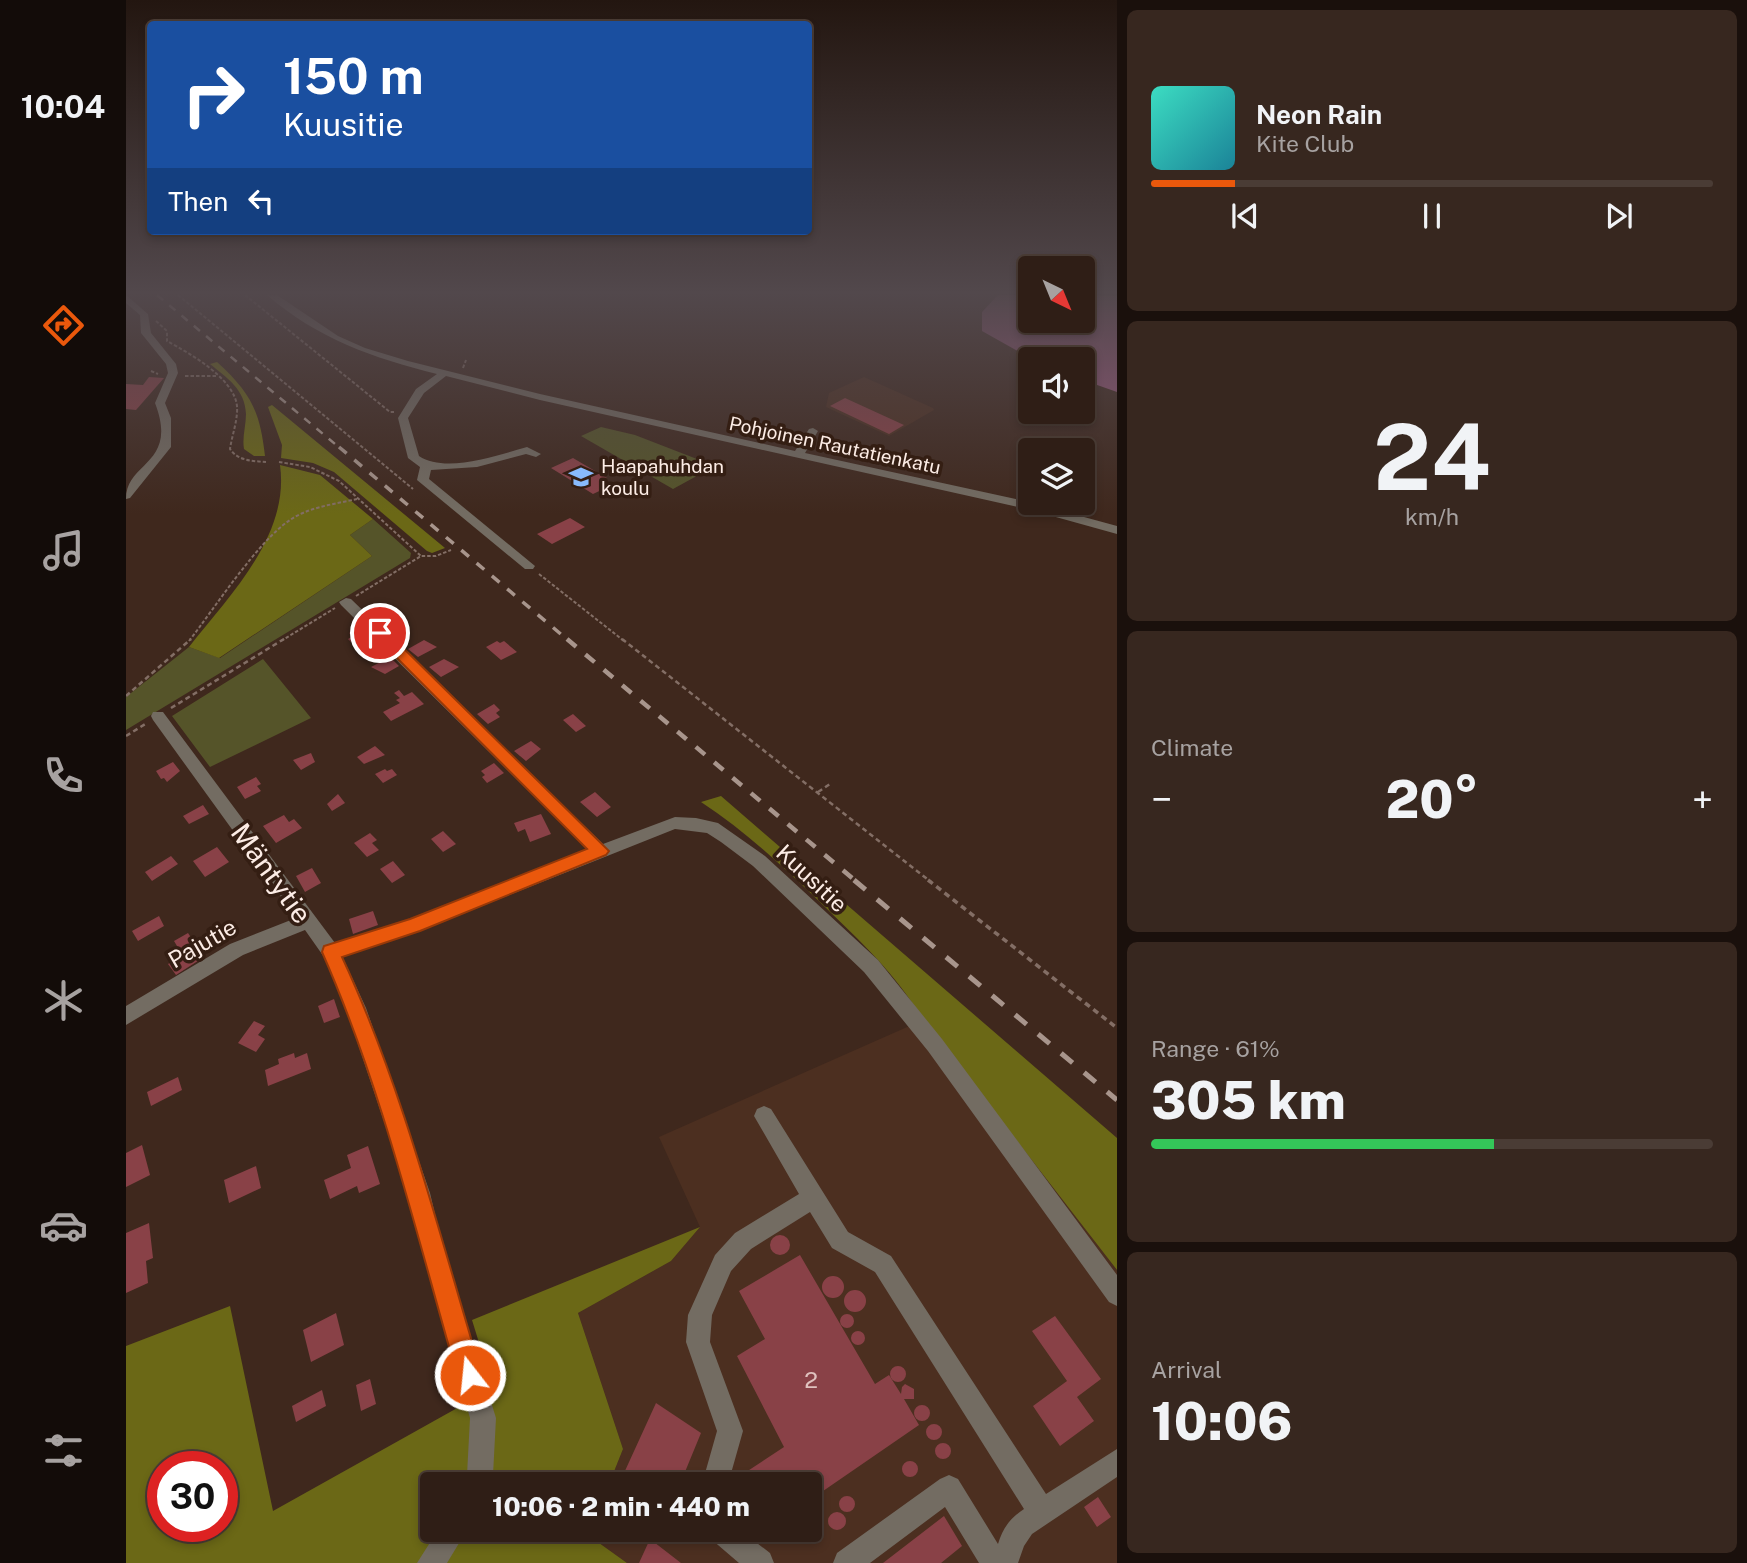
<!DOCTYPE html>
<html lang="en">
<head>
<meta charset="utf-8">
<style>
	:root { --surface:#2f1e16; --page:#37271f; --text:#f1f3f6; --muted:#a7a2a1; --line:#4a3c35; --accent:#ea580c }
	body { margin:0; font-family:"Public Sans",sans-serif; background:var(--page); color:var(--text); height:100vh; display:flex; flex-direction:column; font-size:26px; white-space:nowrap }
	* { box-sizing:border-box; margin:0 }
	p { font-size:23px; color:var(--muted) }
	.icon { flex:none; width:38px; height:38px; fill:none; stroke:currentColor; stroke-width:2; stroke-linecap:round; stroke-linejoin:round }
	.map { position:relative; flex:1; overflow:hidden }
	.details { display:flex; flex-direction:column; gap:10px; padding:10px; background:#1a100c; width:630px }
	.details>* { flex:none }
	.top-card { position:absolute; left:21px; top:21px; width:665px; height:214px; border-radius:7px; box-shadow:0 4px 10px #0003,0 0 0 2px var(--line); background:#1a4fa0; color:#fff; overflow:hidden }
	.needle { width:46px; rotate:137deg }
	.tools { position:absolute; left:892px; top:256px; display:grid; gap:14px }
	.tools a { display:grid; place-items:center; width:77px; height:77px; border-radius:7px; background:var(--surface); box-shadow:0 4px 10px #0003,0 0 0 2px var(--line); font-size:35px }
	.speed { position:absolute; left:21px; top:1451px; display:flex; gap:14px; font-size:35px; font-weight:700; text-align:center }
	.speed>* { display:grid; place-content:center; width:91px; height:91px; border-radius:50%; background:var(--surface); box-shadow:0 4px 10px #0003,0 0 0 2px var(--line); line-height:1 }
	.speed .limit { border:10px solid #d22; background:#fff; color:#111 }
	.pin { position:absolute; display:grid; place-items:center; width:60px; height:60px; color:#fff; margin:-30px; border:4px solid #fff; border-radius:50%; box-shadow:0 2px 7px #0007 }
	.me { position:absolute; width:77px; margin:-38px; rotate:344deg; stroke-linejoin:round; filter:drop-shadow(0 0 5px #0008) }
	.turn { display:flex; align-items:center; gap:24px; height:147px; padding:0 21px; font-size:32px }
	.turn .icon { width:91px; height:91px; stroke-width:2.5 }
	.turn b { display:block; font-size:49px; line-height:60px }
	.then { display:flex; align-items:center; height:66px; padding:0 21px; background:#0003; gap:14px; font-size:26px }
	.big { font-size:52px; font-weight:800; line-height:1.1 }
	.details .widget { flex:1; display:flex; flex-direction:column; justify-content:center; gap:10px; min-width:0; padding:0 24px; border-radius:10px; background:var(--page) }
	.details .dial { align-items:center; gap:0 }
	.dial b { font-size:91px; line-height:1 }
	.song { display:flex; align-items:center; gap:21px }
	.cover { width:84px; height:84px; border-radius:10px; background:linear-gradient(135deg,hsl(170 70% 55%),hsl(190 70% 35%)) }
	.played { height:7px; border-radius:4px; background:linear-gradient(90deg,var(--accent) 15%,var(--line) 15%) }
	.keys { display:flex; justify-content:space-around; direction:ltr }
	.heat { display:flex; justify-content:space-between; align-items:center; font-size:38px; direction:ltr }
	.charge { height:10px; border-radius:5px; background:linear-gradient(90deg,#34c759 61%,var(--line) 0) }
	.trip { position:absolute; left:294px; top:1472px; width:402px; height:70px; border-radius:7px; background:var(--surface); box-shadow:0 4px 10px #0003,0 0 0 2px var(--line); font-weight:800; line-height:70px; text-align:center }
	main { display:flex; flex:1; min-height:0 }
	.dock { display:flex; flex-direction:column; width:126px; justify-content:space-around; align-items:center; background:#130c09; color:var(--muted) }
	.dock .icon { width:49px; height:49px }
	.dock .current { color:var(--accent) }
	.dock b { font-size:32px; color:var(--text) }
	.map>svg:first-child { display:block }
	.built { fill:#4c2f20 }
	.green { fill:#555429 }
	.forest { fill:#6b6816; fill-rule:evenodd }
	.water { fill:#9c597f }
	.building { fill:#894147 }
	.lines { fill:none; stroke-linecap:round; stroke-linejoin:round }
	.path-far2 { stroke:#836e65; stroke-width:2; stroke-dasharray:3.5 2; stroke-linecap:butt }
	.path-far1 { stroke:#836e65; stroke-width:2.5; stroke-dasharray:5 3.5; stroke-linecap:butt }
	.path { stroke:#836e65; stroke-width:3.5; stroke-dasharray:6 4.5; stroke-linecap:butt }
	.minor { fill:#736c62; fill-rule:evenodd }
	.rail-far3 { stroke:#a8958c; stroke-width:2.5; stroke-dasharray:8 8; stroke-linecap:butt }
	.rail-far2 { stroke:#a8958c; stroke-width:3.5; stroke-dasharray:10 10; stroke-linecap:butt }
	.rail-far1 { stroke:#a8958c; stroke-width:4.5; stroke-dasharray:12 12; stroke-linecap:butt }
	.rail { stroke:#a8958c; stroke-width:5; stroke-dasharray:15 15; stroke-linecap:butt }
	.route { fill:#ea580c; stroke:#983908; stroke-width:2 }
	.labels { text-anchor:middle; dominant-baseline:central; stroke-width:7; stroke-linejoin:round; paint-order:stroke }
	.far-street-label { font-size:19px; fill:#fcece5; stroke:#341e13 }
	.far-poi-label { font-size:19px; fill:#fcece5; stroke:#341e13; text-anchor:start }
	.street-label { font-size:23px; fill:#fcece5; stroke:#341e13 }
	.near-number-label { font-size:23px; fill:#dfc1be }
	.near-street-label { font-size:28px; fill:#fcece5; stroke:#341e13 }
</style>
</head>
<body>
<main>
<nav class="dock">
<b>10:04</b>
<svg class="icon current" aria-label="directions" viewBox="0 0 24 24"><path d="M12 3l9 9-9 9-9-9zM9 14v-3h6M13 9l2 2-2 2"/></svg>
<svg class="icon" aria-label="music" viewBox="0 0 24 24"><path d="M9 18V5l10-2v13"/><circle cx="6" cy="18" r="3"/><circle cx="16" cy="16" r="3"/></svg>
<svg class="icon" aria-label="phone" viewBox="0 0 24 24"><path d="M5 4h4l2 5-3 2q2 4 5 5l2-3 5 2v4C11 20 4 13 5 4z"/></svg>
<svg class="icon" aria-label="climate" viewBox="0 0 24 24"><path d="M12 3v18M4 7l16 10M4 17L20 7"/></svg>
<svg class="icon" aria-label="car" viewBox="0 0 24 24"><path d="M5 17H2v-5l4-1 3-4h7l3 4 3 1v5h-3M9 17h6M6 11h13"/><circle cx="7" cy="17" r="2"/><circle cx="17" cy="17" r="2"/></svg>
<svg class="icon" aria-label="filters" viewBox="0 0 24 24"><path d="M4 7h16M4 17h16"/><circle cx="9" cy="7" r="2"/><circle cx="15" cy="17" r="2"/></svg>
</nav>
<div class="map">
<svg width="991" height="1563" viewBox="0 0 991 1563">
	<rect width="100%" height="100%" fill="#3f281d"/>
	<path class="built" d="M738 377 807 408 808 410 763 436 700 407 703 393Z
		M797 1020 991 1270V1563H501L462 1535 464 1530H684V1484H483L497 1449 452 1313 545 1261 574 1227 533 1137Z"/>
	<path class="green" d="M475 427 509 435 589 466 547 489 455 436Z
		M247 519 285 553 284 558 0 730V697L63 647 94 658 246 556 224 535Z
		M137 659 185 718 84 767 46 716Z"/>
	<path class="forest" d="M91 362C125 393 134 411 139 456H128L118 449C116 437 120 426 120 414 119 389 101 378 84 364Z
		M146 405 319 548 306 553 301 551 208 472 187 463 155 458 156 445 142 407Z
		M154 465 194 475 247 519 224 535 246 556 93 658 63 647C103 596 164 536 154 465Z
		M595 796 991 1138V1270L797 1020C772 976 734 941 698 906 659 869 620 831 575 802Z
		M574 1227 545 1261 452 1313 497 1449 483 1484H306V1530H464L462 1535 501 1563H0V1346L104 1306 147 1511 367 1388 346 1320ZM37 1466H96V1526H37Z"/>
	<path class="water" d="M872 295H905V320H957V295L991 296V392L957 380V359H906L856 331V312Z"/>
	<path class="building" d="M23 377 38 378 10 410 0 409V384L17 385Z
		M719 398 778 425 763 434 704 406Z
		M447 458 481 478 478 480 486 485 467 494 425 468Z
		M444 518 459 527 426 544 411 534Z
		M270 610 275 619 261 625 253 618Z
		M235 627 243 635 225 642 222 639 227 636 223 633Z
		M298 640 311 647 292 657 282 649Z
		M371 641 374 643 378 641 391 652 375 660 360 647Z
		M264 657 273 666 259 674 245 667Z
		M318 659 333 667 315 677 303 667Z
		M273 690 278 696 286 692 298 704 265 721 257 712 274 703 270 700 274 698 268 693Z
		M368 704 374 710 370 713 374 717 362 724 351 714Z
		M447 714 460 726 450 732 437 720Z
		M405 741 415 749 400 761 388 751Z
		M249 746 259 755 238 764 231 757Z
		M185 753 189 762 175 770 167 760Z
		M47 762 54 771 41 782 38 778 35 779 30 771Z
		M368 763 378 773 361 783 356 777 359 775 355 771Z
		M259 769 261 771 266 769 271 775 257 783 249 774Z
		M130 777 135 784 131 786 135 791 119 799 111 787Z
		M469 792 485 807 471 817 454 802Z
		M212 794 219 803 206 811 201 804Z
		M77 805 83 814 63 824 57 816Z
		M415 814 425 834 404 842 399 829 392 832 388 823Z
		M158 815 163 822 168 819 176 828 150 843 137 826Z
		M317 831 330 844 317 852 305 839Z
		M244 833 251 840 246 843 253 850 241 857 228 843Z
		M91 847 103 862 79 877 67 861Z
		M45 856 52 864 26 881 19 872Z
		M267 861 279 875 266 883 254 869Z
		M186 868 195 883 179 892 170 876Z
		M247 911 252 925 227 934 223 919Z
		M33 916 38 926 12 941 6 931Z
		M62 933 78 957 50 975 42 964 48 960 45 956 54 951 48 941Z
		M208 999 214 1017 198 1023 192 1006Z
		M128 1021 139 1026 132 1035 139 1039 130 1052 112 1043Z
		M168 1053 169 1058 181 1053 185 1069 142 1086 139 1070 153 1064 152 1059Z
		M52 1077 56 1090 25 1106 21 1092Z
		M16 1145 24 1175 0 1187V1153Z
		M242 1146 254 1184 233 1193 231 1186 204 1199 198 1180 225 1168 221 1155Z
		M130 1166 135 1188 103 1203 98 1180Z
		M23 1223 27 1258 20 1261 22 1283 0 1293V1233Z
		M644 1245a10 10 0 1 1 20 0a10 10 0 1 1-20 0Z
		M674 1255 749 1384 763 1375 775 1394 776 1387 779 1384 788 1389V1399H778L793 1425 684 1500V1484H618L614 1476 658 1447 611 1356 639 1339 613 1291Z
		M696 1287a11 11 0 1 1 22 0a11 11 0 1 1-22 0Z
		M718 1301a11 11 0 1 1 22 0a11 11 0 1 1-22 0Z
		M210 1313 218 1345 185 1362 177 1330Z
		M714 1321a7 7 0 1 1 14 0a7 7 0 1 1-14 0Z
		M929 1316 975 1379 951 1397 968 1421 934 1446 907 1406 941 1381 906 1331Z
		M725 1338a7 7 0 1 1 14 0a7 7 0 1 1-14 0Z
		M764 1374a8 8 0 1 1 16 0a8 8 0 1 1-16 0Z
		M244 1379 250 1404 235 1411 230 1385Z
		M196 1390 200 1406 170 1422 166 1406Z
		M530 1403 575 1433 554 1484H493Z
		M788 1413a8 8 0 1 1 16 0a8 8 0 1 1-16 0Z
		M800 1432a8 8 0 1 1 16 0a8 8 0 1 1-16 0Z
		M809 1451a8 8 0 1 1 16 0a8 8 0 1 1-16 0Z
		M776 1469a8 8 0 1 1 16 0a8 8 0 1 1-16 0Z
		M713 1504a8 8 0 1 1 16 0a8 8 0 1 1-16 0Z
		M972 1497 985 1517 971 1527 958 1507Z
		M702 1521a9 9 0 1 1 18 0a9 9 0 1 1-18 0Z
		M818 1516 836 1546 815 1563H757Z
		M524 1539 555 1563H513Z"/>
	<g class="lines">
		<path class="path-far2" d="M52 295 287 489
			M119 295 264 412H268
			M30 321 41 331V341C63 353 108 378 111 406 112 420 106 435 104 449 112 461 127 461 140 462
			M337 368 340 360
			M25 371 32 374
			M59 376H91
			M153 462 184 467 213 481 295 556
			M413 574 498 641
			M230 596 295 556H310L325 550
			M63 641C88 609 132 541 164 520 183 507 209 504 231 499
			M155 641 209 608"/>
		<path class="path-far1" d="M496 639 805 882
			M0 696 65 639
			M45 708 158 639
			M0 736 21 723
			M692 792 704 784"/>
		<path class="path" d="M802 880 991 1028"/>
		<path class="minor" d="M0 295 22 314 25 333 50 364 52 373 39 403 45 418V447L4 498 0 499C0 461 53 465 29 403L42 373 40 364 15 333 14 315 0 303Z
			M141 295H151L212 336 239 348 282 361 414 394 669 451 683 429 687 428 692 431 679 453 903 502 991 526V534L901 509 414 400 320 376 298 393 282 418 293 456C320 474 372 455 401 447L415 454 410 457 400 454 351 467 305 470 303 479 409 566 407 569H399L291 480 294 467 282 458 272 418 290 389 311 374C247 358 192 339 141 295Z
			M220 598 225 599 477 844 549 817 570 818 592 823 639 856 752 960 816 1039 991 1275V1306L983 1302 802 1051 738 972 627 866 595 842 581 833 549 829 293 931 216 956 240 1008 304 1193 316 1244 370 1418 367 1475 364 1484H338L341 1475 344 1418 294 1244 282 1193 220 1008 198 957 179 930 117 955 0 1025V1006L104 944 170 918 27 720 25 716 27 712H37L209 943 284 919 462 850 215 605 213 602Z
			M638 1106 645 1109 722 1232 765 1256 920 1494 991 1449V1477L906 1534 898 1546 892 1563H853L819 1507 744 1563H707L711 1553 814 1479 823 1475 832 1479 872 1544C877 1528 884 1518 898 1509L749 1272 706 1248 684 1212 625 1249 605 1271 586 1315 584 1342 617 1431 602 1484H576L591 1431 560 1342 562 1315 589 1255 609 1233 673 1194 628 1116 631 1109Z
			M312 1530H341L321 1563H291Z
			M581 1530H614L644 1553 648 1563H613L585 1539Z"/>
		<path class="rail-far3" d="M31 295 215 449"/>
		<path class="rail-far2" d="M213 447 443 641"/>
		<path class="rail-far1" d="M441 639 731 882"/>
		<path class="rail" d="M728 880 991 1100"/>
	</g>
	<linearGradient id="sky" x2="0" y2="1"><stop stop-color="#231610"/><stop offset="0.57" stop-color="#52484c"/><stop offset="1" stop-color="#52484c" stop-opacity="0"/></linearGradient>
	<rect width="991" height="514" fill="url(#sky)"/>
	<path class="route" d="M254 628 258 629 483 851 480 855 294 931 216 957C278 1090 313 1234 356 1375L352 1384 344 1387 335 1384 331 1375C290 1233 256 1088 196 952L198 946 284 919 461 849 249 636 247 633Z"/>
	<defs>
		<g id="school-bare" transform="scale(1.89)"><path d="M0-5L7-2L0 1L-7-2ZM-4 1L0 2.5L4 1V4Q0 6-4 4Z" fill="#88bafc" stroke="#341e13" stroke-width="2.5" paint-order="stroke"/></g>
	</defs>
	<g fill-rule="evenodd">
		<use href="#school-bare" x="455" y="477"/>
	</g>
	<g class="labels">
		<g class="far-street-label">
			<text transform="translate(709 445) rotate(12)">Pohjoinen Rautatienkatu</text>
		</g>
		<g class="far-poi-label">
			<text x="475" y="466">Haapahuhdan<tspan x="475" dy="22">koulu</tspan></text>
		</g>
		<g class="street-label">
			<text transform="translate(686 878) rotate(43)">Kuusitie</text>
			<text transform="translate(76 943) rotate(-30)">Pajutie</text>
		</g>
		<g class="near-number-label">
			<text x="685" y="1379">2</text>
		</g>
		<g class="near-street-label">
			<text transform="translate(146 873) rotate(54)">Mäntytie</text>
		</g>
	</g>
</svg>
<div class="tools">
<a><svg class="needle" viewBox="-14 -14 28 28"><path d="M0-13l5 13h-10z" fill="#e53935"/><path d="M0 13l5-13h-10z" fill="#a7a2a1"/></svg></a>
<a><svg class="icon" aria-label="sound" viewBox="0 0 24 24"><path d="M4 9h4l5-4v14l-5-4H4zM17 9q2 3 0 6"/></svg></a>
<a><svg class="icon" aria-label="layers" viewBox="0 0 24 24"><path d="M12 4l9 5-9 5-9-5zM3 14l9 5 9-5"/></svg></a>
</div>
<div class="speed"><div class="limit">30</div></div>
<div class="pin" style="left:254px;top:633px;background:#d93025"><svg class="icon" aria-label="arrive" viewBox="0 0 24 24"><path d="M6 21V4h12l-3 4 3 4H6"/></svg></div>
<svg class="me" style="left:344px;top:1375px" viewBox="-20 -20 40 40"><circle r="17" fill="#ea580c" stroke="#fff" stroke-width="3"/><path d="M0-11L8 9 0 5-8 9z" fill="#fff"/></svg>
<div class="trip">10:06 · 2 min · 440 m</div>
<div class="top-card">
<div class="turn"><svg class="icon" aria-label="right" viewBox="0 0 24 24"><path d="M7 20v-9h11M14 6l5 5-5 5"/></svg><div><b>150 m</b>Kuusitie</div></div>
<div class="then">Then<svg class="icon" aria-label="left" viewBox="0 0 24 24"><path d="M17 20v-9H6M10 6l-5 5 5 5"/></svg></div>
</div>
</div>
<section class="details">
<div class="widget">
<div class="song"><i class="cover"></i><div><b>Neon Rain</b><p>Kite Club</p></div></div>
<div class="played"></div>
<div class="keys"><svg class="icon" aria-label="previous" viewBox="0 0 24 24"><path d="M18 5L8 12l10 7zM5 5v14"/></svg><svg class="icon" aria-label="pause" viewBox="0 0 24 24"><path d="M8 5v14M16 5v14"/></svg><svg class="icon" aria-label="next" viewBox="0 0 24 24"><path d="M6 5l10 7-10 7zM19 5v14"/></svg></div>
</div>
<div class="widget dial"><b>24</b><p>km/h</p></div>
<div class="widget"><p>Climate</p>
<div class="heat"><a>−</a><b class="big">20°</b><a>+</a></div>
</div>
<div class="widget"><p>Range · 61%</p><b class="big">305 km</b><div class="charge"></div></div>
<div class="widget"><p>Arrival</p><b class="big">10:06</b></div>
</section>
</main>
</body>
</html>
